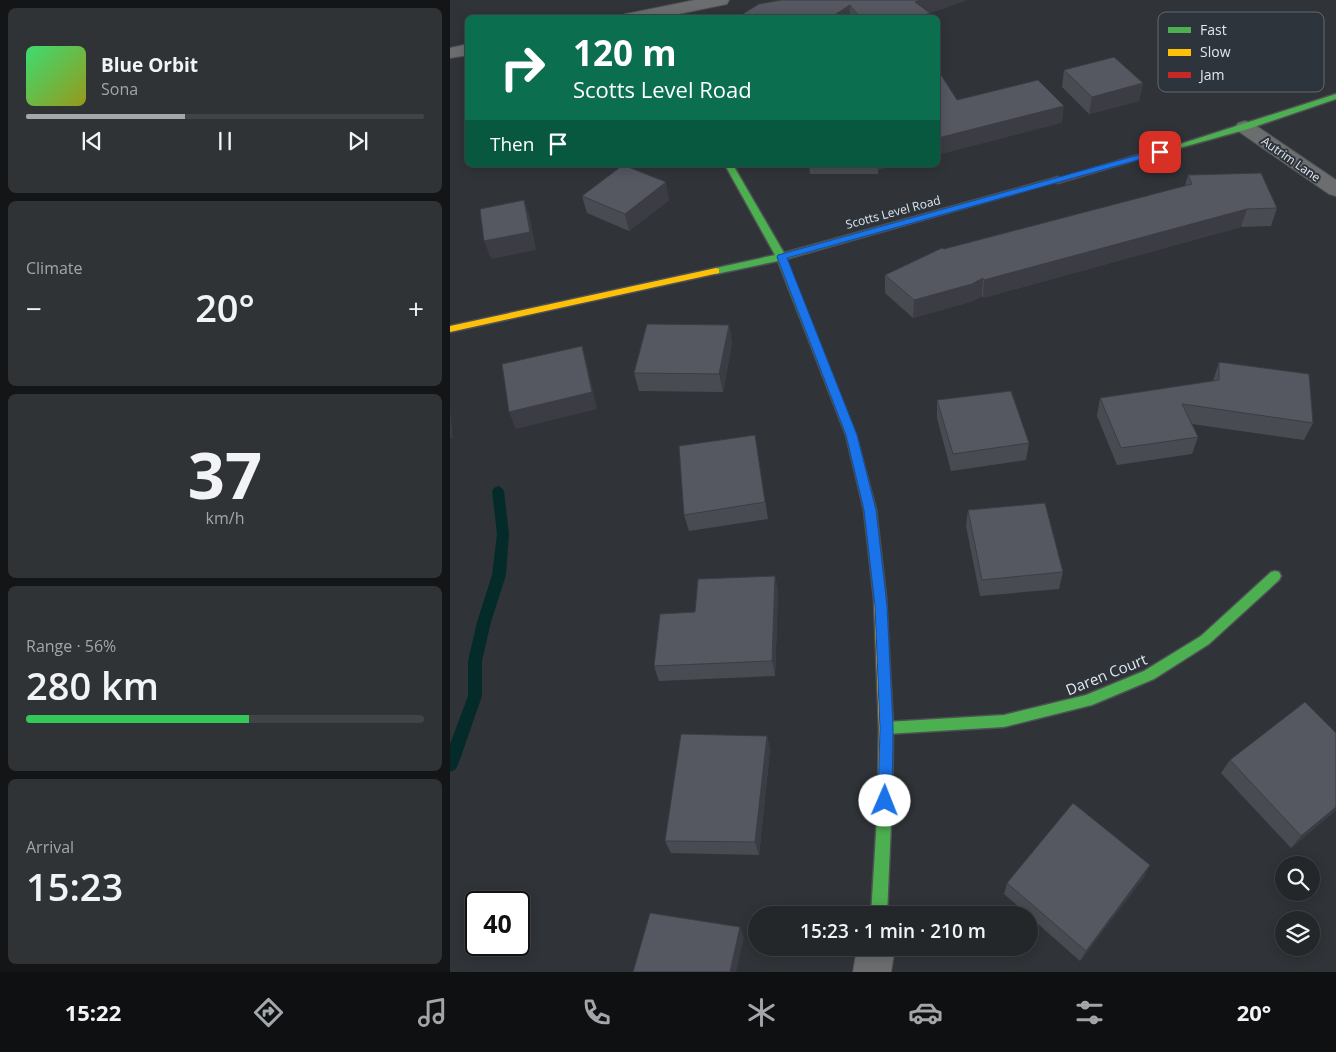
<!DOCTYPE html>
<html lang="en">
<head>
<meta charset="utf-8">
<style>
	:root { --surface:#24272a; --page:#303336; --text:#f1f3f6; --muted:#a3a5a8; --line:#414447; --accent:#a4a8ad }
	body { margin:0; font-family:"Open Sans",sans-serif; background:var(--page); color:var(--text); height:100vh; display:flex; flex-direction:column; font-size:19px; white-space:nowrap }
	* { box-sizing:border-box; margin:0 }
	p { font-size:16px; color:var(--muted) }
	.icon { flex:none; width:28px; height:28px; fill:none; stroke:currentColor; stroke-width:2; stroke-linecap:round; stroke-linejoin:round }
	.map { position:relative; flex:1; overflow:hidden }
	.sheet { display:flex; flex-direction:column; gap:8px; padding:8px; background:#141517; width:450px }
	.sheet>* { flex:none }
	.top-card { position:absolute; left:15px; top:15px; width:475px; height:152px; border-radius:8px; box-shadow:0 2px 12px #0003,0 0 0 1px var(--line); background:#0b6e4f; color:#fff; overflow:hidden }
	.controls { position:absolute; left:825px; top:856px; display:grid; gap:10px }
	.controls a { display:grid; place-items:center; width:45px; height:45px; border-radius:50%; background:var(--surface); box-shadow:0 2px 12px #0003,0 0 0 1px var(--line); font-size:25px }
	.speed { position:absolute; left:15px; top:891px; display:flex; gap:10px; font-size:25px; font-weight:700; text-align:center }
	.speed>* { display:grid; place-content:center; width:65px; height:65px; border-radius:50%; background:var(--surface); box-shadow:0 2px 12px #0003,0 0 0 1px var(--line); line-height:1 }
	.speed .limit { border:2px solid #111; border-radius:8px; background:#fff; color:#111 }
	.pin { position:absolute; display:grid; place-items:center; width:42px; height:42px; color:#fff; margin:-21px; border-radius:10px; box-shadow:0 2px 8px #0006 }
	.me { position:absolute; width:55px; margin:-28px; rotate:1deg; stroke-linejoin:round; filter:drop-shadow(0 0 4px #0008) }
	.turn { display:flex; align-items:center; gap:18px; height:105px; padding:0 25px; font-size:22px }
	.turn .icon { width:65px; height:65px; stroke-width:2.5 }
	.turn b { display:block; font-size:35px; line-height:42px }
	.then { display:flex; align-items:center; height:48px; padding:0 25px; background:#0003; gap:10px; font-size:19px }
	.big { font-size:38px; font-weight:600; line-height:1.1 }
	.sheet .tile { flex:1; display:flex; flex-direction:column; justify-content:center; gap:8px; min-width:0; padding:0 18px; border-radius:8px; background:var(--page) }
	.sheet .dial { align-items:center; gap:0 }
	.dial b { font-size:65px; line-height:1 }
	.song { display:flex; align-items:center; gap:15px }
	.cover { width:60px; height:60px; border-radius:8px; background:linear-gradient(135deg,hsl(140 70% 55%),hsl(60 70% 35%)) }
	.played { height:5px; border-radius:2px; background:linear-gradient(90deg,var(--accent) 40%,var(--line) 40%) }
	.keys { display:flex; justify-content:space-around; direction:ltr }
	.heat { display:flex; justify-content:space-between; align-items:center; font-size:28px; direction:ltr }
	.charge { height:8px; border-radius:4px; background:linear-gradient(90deg,#34c759 56%,var(--line) 0) }
	.trip { position:absolute; left:298px; top:906px; width:290px; height:50px; border-radius:25px; background:var(--surface); box-shadow:0 2px 12px #0003,0 0 0 1px var(--line); font-weight:600; line-height:50px; text-align:center }
	.tabs { display:flex; height:80px; justify-content:space-around; align-items:center; background:#0e1011; color:var(--muted) }
	.tabs .icon { width:35px; height:35px }
	.tabs .active { color:var(--accent) }
	.tabs b { font-size:22px; color:var(--text) }
	main { display:flex; flex:1; min-height:0 }
	.map>svg:first-child { display:block }
	.lines { fill:none; stroke-linecap:round; stroke-linejoin:round }
	.stream { fill:#042b2a; fill-rule:evenodd }
	.street-casing { stroke:#4d5054; stroke-width:2 }
	.fast-casing { stroke:#4d5054; stroke-width:3 }
	.slow-casing { stroke:#4d5054; stroke-width:3 }
	.jam-casing { stroke:#4d5054; stroke-width:3 }
	.street { fill:#6b6d6e; fill-rule:evenodd }
	.fast { fill:#4caf50; fill-rule:evenodd }
	.slow { fill:#ffc107; fill-rule:evenodd }
	.jam { fill:#c62828; fill-rule:evenodd }
	.wall { fill:#494b53 }
	.shaded-wall { fill:#3c3d44 }
	.building { fill:#555761; stroke:#3c3d44 }
	.route { fill:#1a73e8; stroke:#114b97 }
	.labels { text-anchor:middle; dominant-baseline:central; stroke-width:4; stroke-linejoin:round; paint-order:stroke }
	.far-street-label { font-size:12px; fill:#e2e6ec; stroke:#2d343c }
	.street-label { font-size:15px; fill:#e2e6ec; stroke:#2d343c }
	.key { fill:#2d343c; stroke:#636971; stroke-width:1 }
	.key-label { font-size:14px; fill:#e2e6ec }
</style>
</head>
<body>
<main>
<section class="sheet">
<div class="tile">
<div class="song"><i class="cover"></i><div><b>Blue Orbit</b><p>Sona</p></div></div>
<div class="played"></div>
<div class="keys"><svg class="icon" aria-label="previous" viewBox="0 0 24 24"><path d="M18 5L8 12l10 7zM5 5v14"/></svg><svg class="icon" aria-label="pause" viewBox="0 0 24 24"><path d="M8 5v14M16 5v14"/></svg><svg class="icon" aria-label="next" viewBox="0 0 24 24"><path d="M6 5l10 7-10 7zM19 5v14"/></svg></div>
</div>
<div class="tile"><p>Climate</p>
<div class="heat"><a>−</a><b class="big">20°</b><a>+</a></div>
</div>
<div class="tile dial"><b>37</b><p>km/h</p></div>
<div class="tile"><p>Range · 56%</p><b class="big">280 km</b><div class="charge"></div></div>
<div class="tile"><p>Arrival</p><b class="big">15:23</b></div>
</section>
<div class="map">
<svg width="886" height="972" viewBox="0 0 886 972">
	<rect width="100%" height="100%" fill="#303438"/>
	<g class="lines">
		<path class="stream" d="M48 486 52 488 54 491 59 534 56 575 41 622 32 661V696L8 765 5 770 0 772V744L18 696V661L27 622 42 575 47 534 42 491 44 488Z"/>
		<g class="street-casing">
			<path id="street" d="M245 0H279L277 4 209 18H173L175 14 181 13Z
				M18 44V55L0 58V48Z
				M795 121 802 123 886 180V196L879 194 788 131 785 127 788 123Z
				M407 948H445L441 972H403Z"/>
		</g>
		<g class="fast-casing">
			<path id="fast" d="M886 94V99L798 129 722 150 718 148Z
				M275 165H283L334 253 605 178 608 177 612 180 336 259 406 435 426 510 436 598 434 602 430 603 426 602 424 598 414 510 396 435 328 261 266 274 261 271 266 268 325 255Z
				M825 571 829 572 831 576 829 580 759 644 704 679 642 705 554 727 436 734 431 732 429 728 431 724 436 722 554 715 636 695 694 671 751 636 821 572Z
				M435 794 440 796 442 801 437 915H421L428 801 430 796Z"/>
		</g>
		<g class="slow-casing">
			<path id="slow" d="M266 268 269 269V273L0 332V326Z
				M430 593 434 594 436 598 443 728 442 801 440 806 435 808 430 806 428 801 429 728 424 598 426 594Z"/>
		</g>
		<g class="jam-casing">
			<path id="jam" d="M719 146H725L726 148 611 182 608 183 604 180Z"/>
		</g>
		<use href="#street" class="street"/>
		<use href="#fast" class="fast"/>
		<use href="#slow" class="slow"/>
		<use href="#jam" class="jam"/>
	</g>
	<path class="wall" d="M331 0H517L480 13 479 18H286Z
		M614 70 693 83 689 101 639 114 612 87Z
		M359 165H447L428 170V174H360Z
		M738 175 827 208 821 226 791 227 533 298 532 296 520 302 463 318 435 293V275L494 249 735 186Z
		M132 196 219 200 179 231 137 213Z
		M279 325 282 343 273 392 189 391 184 373Z
		M769 362 863 423 854 440 742 424 748 437 742 454 667 465 647 416 650 398 763 381Z
		M487 400 579 443 576 460 501 471 487 418Z
		M305 435 318 519 239 531 234 515Z
		M518 510 613 572 609 589 530 596 516 526Z
		M325 576 328 592 325 676 209 681 204 666 245 612Z
		M886 733V810L841 848 771 773 780 760Z
		M317 736 320 750 309 855 221 853 215 841Z
		M694 877 630 961 554 894 557 883Z"/>
	<path class="shaded-wall" d="M471 0H517L477 14 480 13 479 18H464L465 2Z
		M400 5V18H380Z
		M693 83 689 101 639 114 642 97Z
		M614 106 612 123 488 155V138Z
		M428 165H447L428 170Z
		M216 182 219 200 179 231 175 214Z
		M74 200 80 218 86 250 41 259 34 241Z
		M797 209 791 227 533 298 534 280Z
		M533 278 532 296 520 302 463 318 464 300Z
		M279 325 282 343 273 392 269 374Z
		M132 346 137 364 147 409 66 429 59 412Z
		M0 408 3 438H0Z
		M325 576 328 592 325 676 322 661Z
		M317 736 320 750 309 855 305 842Z
		M886 807V810L841 848 851 836Z
		M700 865 694 877 630 961 636 951Z
		M290 927 294 938 286 972H280Z"/>
	<path class="building" d="M331 0H471L465 2 480 13 466 18H410L400 5 380 18H286L309 4Z
		M664 57 693 83 642 97 614 70Z
		M488 70 507 100 588 80 614 106 488 138Z
		M173 165 216 182 175 214 132 196Z
		M811 173 827 208 797 209 534 280 533 278 522 284 464 300 435 275 492 248 494 249 742 184 738 175Z
		M74 200 80 232 34 241 30 209Z
		M197 324 279 325 269 374 184 373Z
		M132 346 142 392 59 412 52 364Z
		M769 362 859 374 863 423 732 404 748 437 671 448 650 398 769 380Z
		M561 391 579 443 503 454 487 400Z
		M305 435 315 502 234 515 229 446Z
		M595 503 613 572 532 580 518 510Z
		M325 576 322 661 204 666 210 614 245 612 248 579Z
		M855 702 886 733V807L851 836 780 760Z
		M231 734 317 736 305 842 215 841Z
		M623 803 700 865 636 951 557 883Z
		M200 913 290 927 280 972H183Z"/>
	<path class="route" d="M710 149 714 152 713 153 337 258 407 435 426 510 437 606 443 728 442 801 440 806 435 808 430 806 428 801 430 728 425 606 414 510 396 435 327 257 328 255Z"/>
	<g class="labels">
		<g class="far-street-label">
			<text transform="translate(841 159) rotate(35)">Autrim Lane</text>
			<text transform="translate(443 212) rotate(-15)">Scotts Level Road</text>
		</g>
		<g class="street-label">
			<text transform="translate(656 674) rotate(-22)">Daren Court</text>
		</g>
	</g>
	<rect x="708" y="12" width="166" height="80" rx="8" class="key"/>
	<rect x="718" y="27" width="23" height="6" fill="#4caf50"/>
	<rect x="718" y="49" width="23" height="7" fill="#ffc107"/>
	<rect x="718" y="72" width="23" height="6" fill="#c62828"/>
	<g class="key-label">
		<text x="750" y="35">Fast</text>
		<text x="750" y="57">Slow</text>
		<text x="750" y="80">Jam</text>
	</g>
</svg>
<div class="controls">
<a><svg class="icon" aria-label="search" viewBox="0 0 24 24"><circle cx="10" cy="10" r="6"/><path d="M15 15l6 6"/></svg></a>
<a><svg class="icon" aria-label="layers" viewBox="0 0 24 24"><path d="M12 4l9 5-9 5-9-5zM3 14l9 5 9-5"/></svg></a>
</div>
<div class="speed"><div class="limit">40</div></div>
<div class="pin" style="left:710px;top:152px;background:#d93025"><svg class="icon" aria-label="arrive" viewBox="0 0 24 24"><path d="M6 21V4h12l-3 4 3 4H6"/></svg></div>
<svg class="me" style="left:435px;top:801px" viewBox="-20 -20 40 40"><circle r="19" fill="#fff"/><path d="M0-13L10 11 0 6-10 11z" fill="#1a73e8"/></svg>
<div class="trip">15:23 · 1 min · 210 m</div>
<div class="top-card">
<div class="turn"><svg class="icon" aria-label="right" viewBox="0 0 24 24"><path d="M7 20v-9h11M14 6l5 5-5 5"/></svg><div><b>120 m</b>Scotts Level Road</div></div>
<div class="then">Then<svg class="icon" aria-label="arrive" viewBox="0 0 24 24"><path d="M6 21V4h12l-3 4 3 4H6"/></svg></div>
</div>
</div>
</main>
<nav class="tabs">
<b>15:22</b>
<svg class="icon active" aria-label="directions" viewBox="0 0 24 24"><path d="M12 3l9 9-9 9-9-9zM9 14v-3h6M13 9l2 2-2 2"/></svg>
<svg class="icon" aria-label="music" viewBox="0 0 24 24"><path d="M9 18V5l10-2v13"/><circle cx="6" cy="18" r="3"/><circle cx="16" cy="16" r="3"/></svg>
<svg class="icon" aria-label="phone" viewBox="0 0 24 24"><path d="M5 4h4l2 5-3 2q2 4 5 5l2-3 5 2v4C11 20 4 13 5 4z"/></svg>
<svg class="icon" aria-label="climate" viewBox="0 0 24 24"><path d="M12 3v18M4 7l16 10M4 17L20 7"/></svg>
<svg class="icon" aria-label="car" viewBox="0 0 24 24"><path d="M5 17H2v-5l4-1 3-4h7l3 4 3 1v5h-3M9 17h6M6 11h13"/><circle cx="7" cy="17" r="2"/><circle cx="17" cy="17" r="2"/></svg>
<svg class="icon" aria-label="filters" viewBox="0 0 24 24"><path d="M4 7h16M4 17h16"/><circle cx="9" cy="7" r="2"/><circle cx="15" cy="17" r="2"/></svg>
<b>20°</b>
</nav>
</body>
</html>
